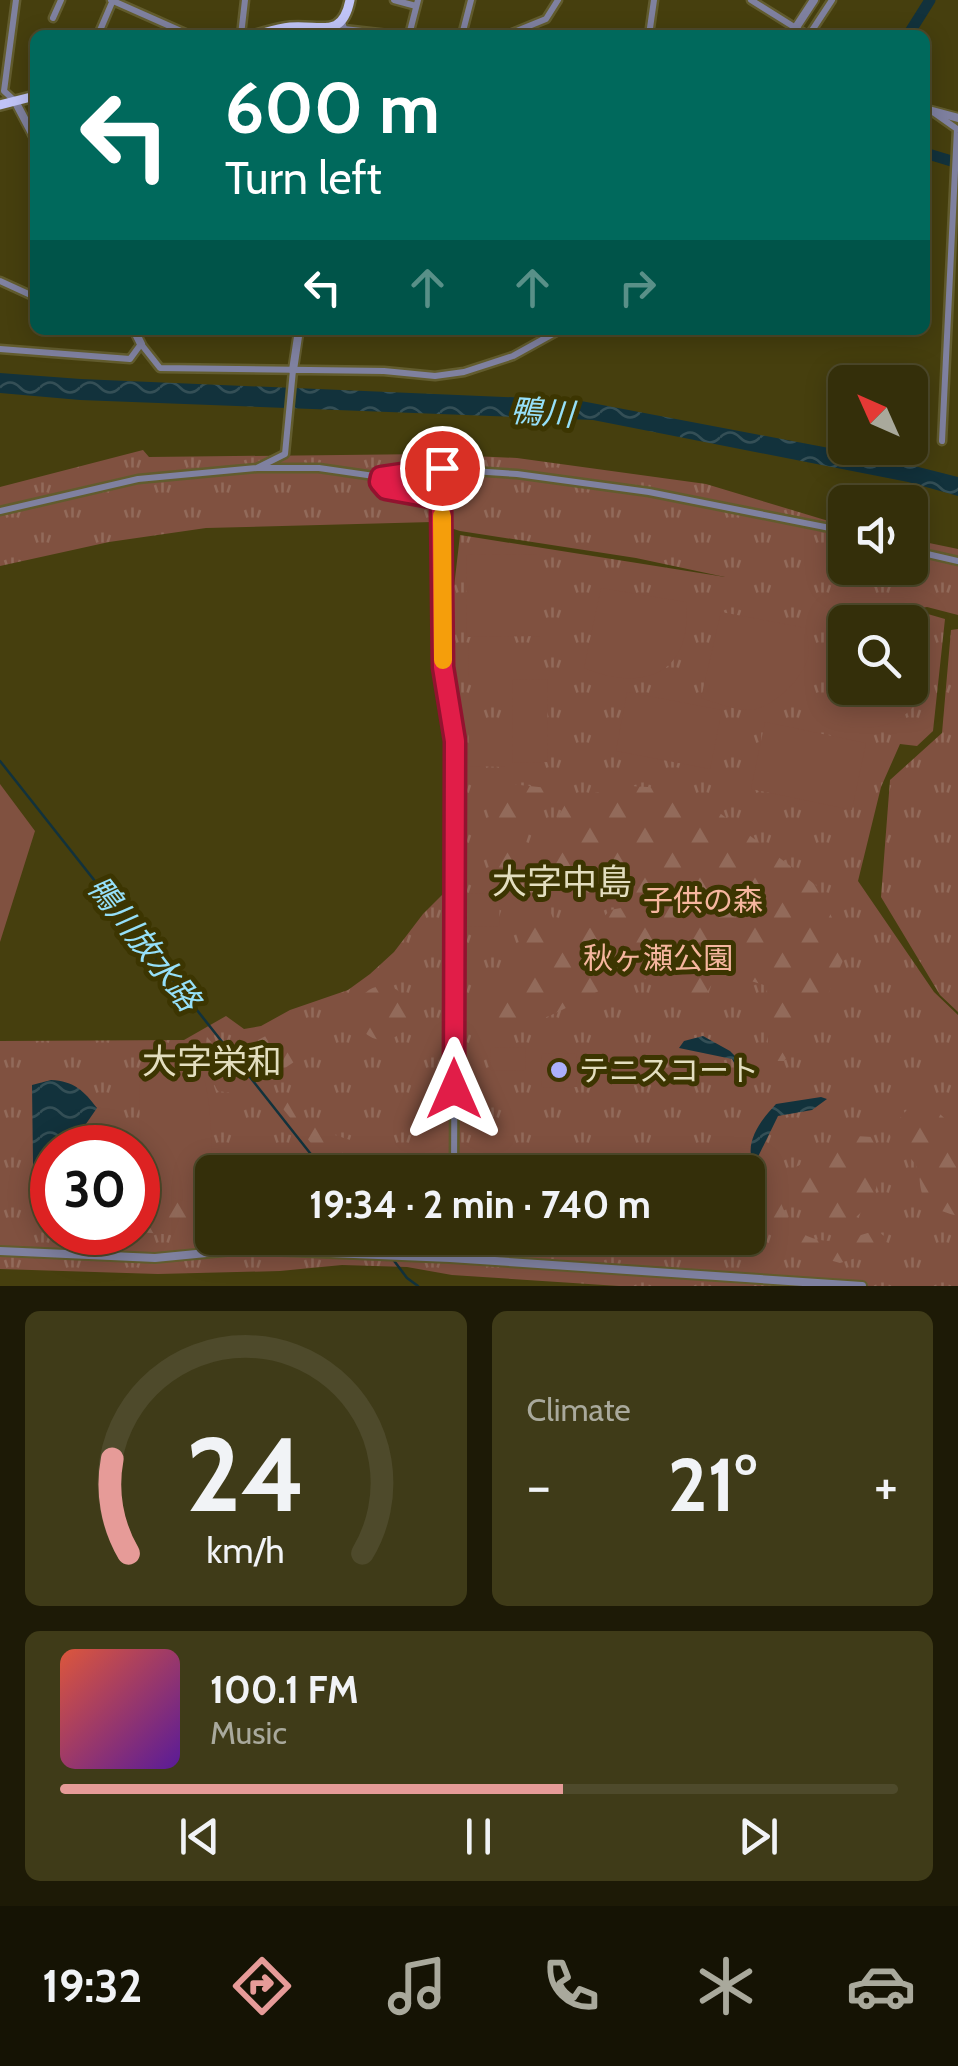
<!DOCTYPE html>
<html lang="en">
<head>
<meta charset="utf-8">
<style>
	:root { --surface:#342f0a; --page:#3f3b18; --text:#f1f3f6; --muted:#a9a99c; --line:#4e4a2b; --accent:#e69b98 }
	body { margin:0; font-family:Cabin,"Noto Sans JP",sans-serif; background:var(--page); color:var(--text); height:100vh; display:flex; flex-direction:column; font-size:38px; white-space:nowrap }
	* { box-sizing:border-box; margin:0 }
	p { font-size:32px; color:var(--muted) }
	.icon { flex:none; width:55px; height:55px; fill:none; stroke:currentColor; stroke-width:2; stroke-linecap:round; stroke-linejoin:round }
	.map { position:relative; height:1286px; overflow:hidden }
	.details { display:flex; flex-direction:column; gap:25px; padding:25px; background:#1d1a06; flex:1 }
	.details>* { flex:none }
	.guide { position:absolute; left:30px; top:30px; width:900px; height:305px; border-radius:15px; box-shadow:0 5px 25px #0003,0 0 0 2px var(--line); background:#00695c; color:#fff; overflow:hidden }
	.needle { width:65px; rotate:315deg }
	.controls { position:absolute; left:828px; top:365px; display:grid; gap:20px }
	.controls a { display:grid; place-items:center; width:100px; height:100px; border-radius:15px; background:var(--surface); box-shadow:0 5px 25px #0003,0 0 0 2px var(--line); font-size:50px }
	.speed { position:absolute; left:30px; top:1125px; display:flex; gap:20px; font-size:50px; font-weight:700; text-align:center }
	.speed>* { display:grid; place-content:center; width:130px; height:130px; border-radius:50%; background:var(--surface); box-shadow:0 5px 25px #0003,0 0 0 2px var(--line); line-height:1 }
	.speed .limit { border:15px solid #d22; background:#fff; color:#111 }
	.pin { position:absolute; display:grid; place-items:center; width:85px; height:85px; color:#fff; margin:-42px; border:5px solid #fff; border-radius:50%; box-shadow:0 2px 10px #0007 }
	.me { position:absolute; width:110px; margin:-55px; rotate:0deg; stroke-linejoin:round; filter:drop-shadow(0 0 8px #0008) }
	.turn { display:flex; align-items:center; gap:35px; height:210px; padding:0 30px; font-size:45px }
	.turn .icon { width:130px; height:130px; stroke-width:2.5 }
	.turn b { display:block; font-size:70px; line-height:85px }
	.lanes { display:flex; align-items:center; height:95px; padding:0 30px; background:#0003; justify-content:center; gap:50px; direction:ltr }
	.lanes .off { opacity:.35 }
	.big { font-size:75px; font-weight:800; line-height:1.1 }
	.details .card { flex:1; display:flex; flex-direction:column; justify-content:center; gap:15px; min-width:0; padding:0 35px; border-radius:15px; background:var(--page) }
	.details .dial { align-items:center; gap:0 }
	.dial svg { height:260px; overflow:visible; fill:none; stroke:var(--line); stroke-width:7; stroke-linecap:round; text-anchor:middle }
	.dial text { fill:var(--text); stroke:none }
	.song { display:flex; align-items:center; gap:30px }
	.cover { width:120px; height:120px; border-radius:15px; background:linear-gradient(135deg,hsl(10 70% 55%),hsl(270 70% 35%)) }
	.played { height:10px; border-radius:5px; background:linear-gradient(90deg,var(--accent) 60%,var(--line) 60%) }
	.keys { display:flex; justify-content:space-around; direction:ltr }
	.heat { display:flex; justify-content:space-between; align-items:center; font-size:55px; direction:ltr }
	.details .tiles { flex:1; display:grid; gap:25px; grid-template-columns:1fr 1fr }
	.card:last-child { grid-column:span 2 }
	.trip { position:absolute; left:195px; top:1155px; width:570px; height:100px; border-radius:15px; background:var(--surface); box-shadow:0 5px 25px #0003,0 0 0 2px var(--line); font-weight:800; line-height:100px; text-align:center }
	.tab-bar { display:flex; height:160px; justify-content:space-around; align-items:center; background:#151304; color:var(--muted) }
	.tab-bar .icon { width:70px; height:70px }
	.tab-bar .current { color:var(--accent) }
	.tab-bar b { font-size:45px; color:var(--text) }
	.map>svg:first-child { display:block }
	.grass { fill:url(#grass-tufts); fill-rule:evenodd }
	.forest { fill:url(#forest-firs); fill-rule:evenodd }
	.garden { fill:#805140 }
	.water { fill:url(#water-waves) }
	.lines { fill:none; stroke-linecap:round; stroke-linejoin:round }
	.stream { stroke:#12323c; stroke-width:2.5 }
	.river { stroke:#12323c; stroke-width:11 }
	.minor-casing { stroke:#625c2e; stroke-width:11 }
	.tertiary-casing { stroke:#625c2e; stroke-width:12 }
	.primary-casing { stroke:#625c2e; stroke-width:14 }
	.minor { stroke:#7f81a0; stroke-width:6 }
	.tertiary { stroke:#7f81a0; stroke-width:8 }
	.primary { stroke:#c0c4f7; stroke-width:9 }
	.route-casing { stroke:#92132f; stroke-width:25 }
	.route { stroke:#e11d48; stroke-width:18 }
	.slow { stroke:#f59e0b; stroke-width:18 }
	.poi-dot { fill:#abaffb; stroke:#3c3501; stroke-width:4 }
	.labels { text-anchor:middle; dominant-baseline:central; stroke-width:10; stroke-linejoin:round; paint-order:stroke }
	.park-label { font-size:30px; fill:#f6b69f; stroke:#3c3501 }
	.poi-label { font-size:30px; fill:#e3debf; stroke:#3c3501; text-anchor:start }
	.water-label { font-size:32px; font-style:italic; fill:#96e0f9; stroke:#3c3501 }
	.quarter-label { font-size:35px; fill:#e3debf; stroke:#3c3501 }
</style>
</head>
<body>
<div class="map">
<svg width="958" height="1286" viewBox="0 0 958 1286">
	<defs>
		<pattern id="grass-tufts" width="24" height="20" patternUnits="userSpaceOnUse" patternTransform="scale(2.5)"><rect width="24" height="20" fill="#805140"/><path d="M3 7l-1-3M5 7V3M7 7l1-3M15 17l-1-3M17 17v-4M19 17l1-3" fill="none" stroke="#926a5a"/></pattern>
		<pattern id="forest-firs" width="22" height="20" patternUnits="userSpaceOnUse" patternTransform="scale(2.5)"><rect width="22" height="20" fill="#805140"/><path d="M5 1l3.5 6h-7zM16 11l3.5 6h-7z" fill="#926a5a"/></pattern>
		<pattern id="water-waves" width="16" height="10" patternUnits="userSpaceOnUse" patternTransform="scale(2.5)"><rect width="16" height="10" fill="#12323c"/><path d="M0 5q4-4 8 0t8 0" fill="none" stroke="#344f56"/></pattern>
	</defs>
	<rect width="100%" height="100%" fill="#463f0e"/>
	<path class="grass" d="M143 450 149 457 429 454 517 458 706 484 845 526V568H910V539L958 549V615L927 607 898 612 852 603 898 616 914 610 945 619 933 731 917 746 900 744 881 787 858 881 934 992 958 1015V1286H619L452 1275 407 1267 342 1265 280 1271 158 1274 0 1269V1041L184 1040 226 1016 244 1029 261 1026 290 1010 348 990 370 974 394 952 423 914 456 881 457 784 445 665 460 535 725 577 636 558 460 531 432 522 206 528 109 542 0 566V487ZM845 622H910V688H845ZM52 1148H138V1232H52ZM212 1172H748V1238H212Z
		M958 629V1012L940 995 881 897 890 780 942 733 951 630Z"/>
	<path class="forest" d="M501 783 548 788 547 802 529 830 510 883 496 886 489 878 490 793Z
		M630 786 665 788 717 811 817 886 834 922 845 933 848 949 824 1004 784 1061H775L768 1050 767 986 728 974 717 975 705 996 697 999C675 991 653 976 629 977 619 978 610 986 601 990 556 1011 536 1032 482 1023L483 1003C496 992 509 991 518 981L521 899 555 822 569 798ZM598 871H616C625 885 627 893 621 908L610 910 594 928C581 927 568 933 557 928L548 906 554 889 569 882 574 884Z
		M356 1013a27 27 0 1 1 54 0a27 27 0 1 1-54 0Z
		M297 1020 306 1035V1054L279 1072C263 1064 258 1058 258 1040Z
		M207 1037 249 1086 239 1094 218 1091C211 1081 204 1049 207 1037Z
		M285 1098 311 1123 326 1132 350 1140C352 1153 344 1166 333 1170L279 1104Z
		M916 1101 929 1104 953 1126H958V1216C949 1214 934 1209 927 1202 912 1184 932 1165 893 1147L890 1135 902 1115Z
		M856 1136 872 1137C885 1165 881 1197 856 1217 849 1222 843 1226 834 1225 824 1224 813 1217 804 1213L792 1183 794 1168Z
		M751 1174 771 1175 774 1179C783 1215 793 1243 837 1241 851 1240 863 1233 877 1231L887 1238 885 1245 869 1254 840 1263 801 1252 774 1225Z
		M141 1181C149 1184 159 1187 165 1192 182 1204 185 1207 204 1199L212 1217 209 1232 175 1235 139 1232 138 1183Z
		M679 1238H708L728 1245 717 1265 708 1267 702 1264 698 1252Z"/>
	<path class="garden" d="M542 554V636L467 637 466 555Z
		M601 588 686 602C693 673 645 693 584 668Z
		M721 612 806 628C807 638 811 650 807 660 801 680 777 703 756 709 740 713 717 703 701 698Z
		M840 633 845 635V688H910V648L924 651C935 720 878 741 822 720Z
		M468 644H505V678H469Z
		M547 679 548 762 513 763 512 680Z
		M627 692 722 710 710 769 616 751Z
		M765 722 866 743 852 810 751 789Z
		M469 723H506V767L468 766Z
		M0 784 35 831 0 942Z
		M463 893 500 894 499 927 462 926Z
		M491 1047 526 1048 525 1071 490 1070Z
		M166 1051C181 1050 199 1060 203 1075 212 1100 213 1164 212 1191 183 1215 170 1191 141 1179L139 1083 159 1055Z
		M576 1053 577 1087 542 1088 541 1054Z"/>
	<path class="water" d="M0 373 81 379 576 400 887 459 958 477V496L908 482 593 420 80 400 0 393Z
		M703 1036 730 1051 744 1065 742 1078 732 1059 679 1048 684 1041Z
		M51 1080C74 1081 84 1091 97 1108L70 1147 52 1148V1159L33 1165 32 1085Z
		M821 1097 827 1099 812 1110 778 1116 754 1165C743 1143 761 1120 776 1104Z"/>
	<g class="lines">
		<path class="stream" d="M102 35 115 6
			M0 761 325 1172
			M376 1238 388 1252
			M392 1258 407 1278 418 1286"/>
		<path class="river" d="M908 35 930 0
			M925 153 958 163"/>
		<g class="minor-casing">
			<path id="minor" d="M111 0 190 35
				M394 0 416 6
				M751 0 807 35
				M53 18 61 0
				M344 29 397 35
				M98 35 113 0
				M241 35 245 0
				M409 35 418 0
				M462 35 471 0
				M507 35 546 19 558 0
				M649 35 654 0
				M809 35 832 0
				M15 101 4 91 16 0
				M933 112 957 129
				M0 281 35 297
				M0 349 130 359 141 344 160 368 384 371 435 376 464 372 513 356 560 330
				M293 370 285 454 257 468H319L381 477V485L386 489 435 498 441 505 443 667 452 710 456 754 454 1172
				M942 441 957 129
				M381 477 442 469 517 474 649 492 845 531
				M0 511 138 479 257 468
				M910 550 958 561
				M450 1258 451 1238"/>
		</g>
		<g class="tertiary-casing">
			<path id="tertiary" d="M341 22 345 35
				M791 35 814 0
				M15 101 35 139
				M925 109 958 118
				M134 330 141 344
				M293 370 299 330
				M0 1251 155 1258 227 1251H282L450 1258 862 1286"/>
		</g>
		<g class="primary-casing">
			<path id="primary" d="M256 35C267 32 278 28 290 27 320 24 342 40 350 0
				M0 105 35 96"/>
		</g>
		<use href="#minor" class="minor"/>
		<use href="#tertiary" class="tertiary"/>
		<use href="#primary" class="primary"/>
	</g>
	<g class="lines">
		<g class="route-casing">
			<path id="route" d="M442 468 381 477 380 482 386 489 436 498 441 505 443 667 455 741 454 1089"/>
		</g>
		<use href="#route" class="route"/>
		<path class="slow" d="M442 516 443 660"/>
	</g>
	<circle class="poi-dot" cx="559" cy="1070" r="10"/>
	<g class="labels">
		<g class="park-label">
			<text x="703" y="900">子供の森</text>
			<text x="658" y="958">秋ヶ瀬公園</text>
		</g>
		<g class="poi-label">
			<text x="579" y="1070">テニスコート</text>
		</g>
		<g class="water-label">
			<text transform="translate(542 412) rotate(4)">鴨川</text>
			<text transform="translate(144 943) rotate(52)">鴨川放水路</text>
		</g>
		<g class="quarter-label">
			<text x="562" y="881">大字中島</text>
			<text x="212" y="1061">大字栄和</text>
		</g>
	</g>
</svg>
<div class="controls">
<a><svg class="needle" viewBox="-14 -14 28 28"><path d="M0-13l5 13h-10z" fill="#e53935"/><path d="M0 13l5-13h-10z" fill="#a9a99c"/></svg></a>
<a><svg class="icon" aria-label="sound" viewBox="0 0 24 24"><path d="M4 9h4l5-4v14l-5-4H4zM17 9q2 3 0 6"/></svg></a>
<a><svg class="icon" aria-label="search" viewBox="0 0 24 24"><circle cx="10" cy="10" r="6"/><path d="M15 15l6 6"/></svg></a>
</div>
<div class="speed"><div class="limit">30</div></div>
<div class="pin" style="left:442px;top:468px;background:#d93025"><svg class="icon" aria-label="arrive" viewBox="0 0 24 24"><path d="M6 21V4h12l-3 4 3 4H6"/></svg></div>
<svg class="me" style="left:454px;top:1089px" viewBox="-20 -20 40 40"><path d="M0-17L14 15 0 8-14 15z" fill="#e11d48" stroke="#fff" stroke-width="4"/></svg>
<div class="trip">19:34 · 2 min · 740 m</div>
<div class="guide">
<div class="turn"><svg class="icon" aria-label="left" viewBox="0 0 24 24"><path d="M17 20v-9H6M10 6l-5 5 5 5"/></svg><div><b>600 m</b>Turn left</div></div>
<div class="lanes"><svg class="icon" aria-label="left" viewBox="0 0 24 24"><path d="M17 20v-9H6M10 6l-5 5 5 5"/></svg><svg class="icon off" aria-label="ahead" viewBox="0 0 24 24"><path d="M12 20V5M6 11l6-6 6 6"/></svg><svg class="icon off" aria-label="ahead" viewBox="0 0 24 24"><path d="M12 20V5M6 11l6-6 6 6"/></svg><svg class="icon off" aria-label="right" viewBox="0 0 24 24"><path d="M7 20v-9h11M14 6l5 5-5 5"/></svg></div>
</div>
</div>
<section class="details">
<div class="tiles">
<div class="card dial"><svg viewBox="0 0 100 80">
<path d="M14 69A42 42 0 1 1 86 69"/>
<path d="M14 69A42 42 0 0 1 9 40" stroke="#e69b98"/>
<text x="50" y="56" font-size="32" font-weight="700">24</text>
<text x="50" y="72" font-size="11">km/h</text>
</svg></div>
<div class="card"><p>Climate</p>
<div class="heat"><a>−</a><b class="big">21°</b><a>+</a></div>
</div>
<div class="card">
<div class="song"><i class="cover"></i><div><b>100.1 FM</b><p>Music</p></div></div>
<div class="played"></div>
<div class="keys"><svg class="icon" aria-label="previous" viewBox="0 0 24 24"><path d="M18 5L8 12l10 7zM5 5v14"/></svg><svg class="icon" aria-label="pause" viewBox="0 0 24 24"><path d="M8 5v14M16 5v14"/></svg><svg class="icon" aria-label="next" viewBox="0 0 24 24"><path d="M6 5l10 7-10 7zM19 5v14"/></svg></div>
</div>
</div>
</section>
<nav class="tab-bar">
<b>19:32</b>
<svg class="icon current" aria-label="directions" viewBox="0 0 24 24"><path d="M12 3l9 9-9 9-9-9zM9 14v-3h6M13 9l2 2-2 2"/></svg>
<svg class="icon" aria-label="music" viewBox="0 0 24 24"><path d="M9 18V5l10-2v13"/><circle cx="6" cy="18" r="3"/><circle cx="16" cy="16" r="3"/></svg>
<svg class="icon" aria-label="phone" viewBox="0 0 24 24"><path d="M5 4h4l2 5-3 2q2 4 5 5l2-3 5 2v4C11 20 4 13 5 4z"/></svg>
<svg class="icon" aria-label="climate" viewBox="0 0 24 24"><path d="M12 3v18M4 7l16 10M4 17L20 7"/></svg>
<svg class="icon" aria-label="car" viewBox="0 0 24 24"><path d="M5 17H2v-5l4-1 3-4h7l3 4 3 1v5h-3M9 17h6M6 11h13"/><circle cx="7" cy="17" r="2"/><circle cx="17" cy="17" r="2"/></svg>
</nav>
</body>
</html>
